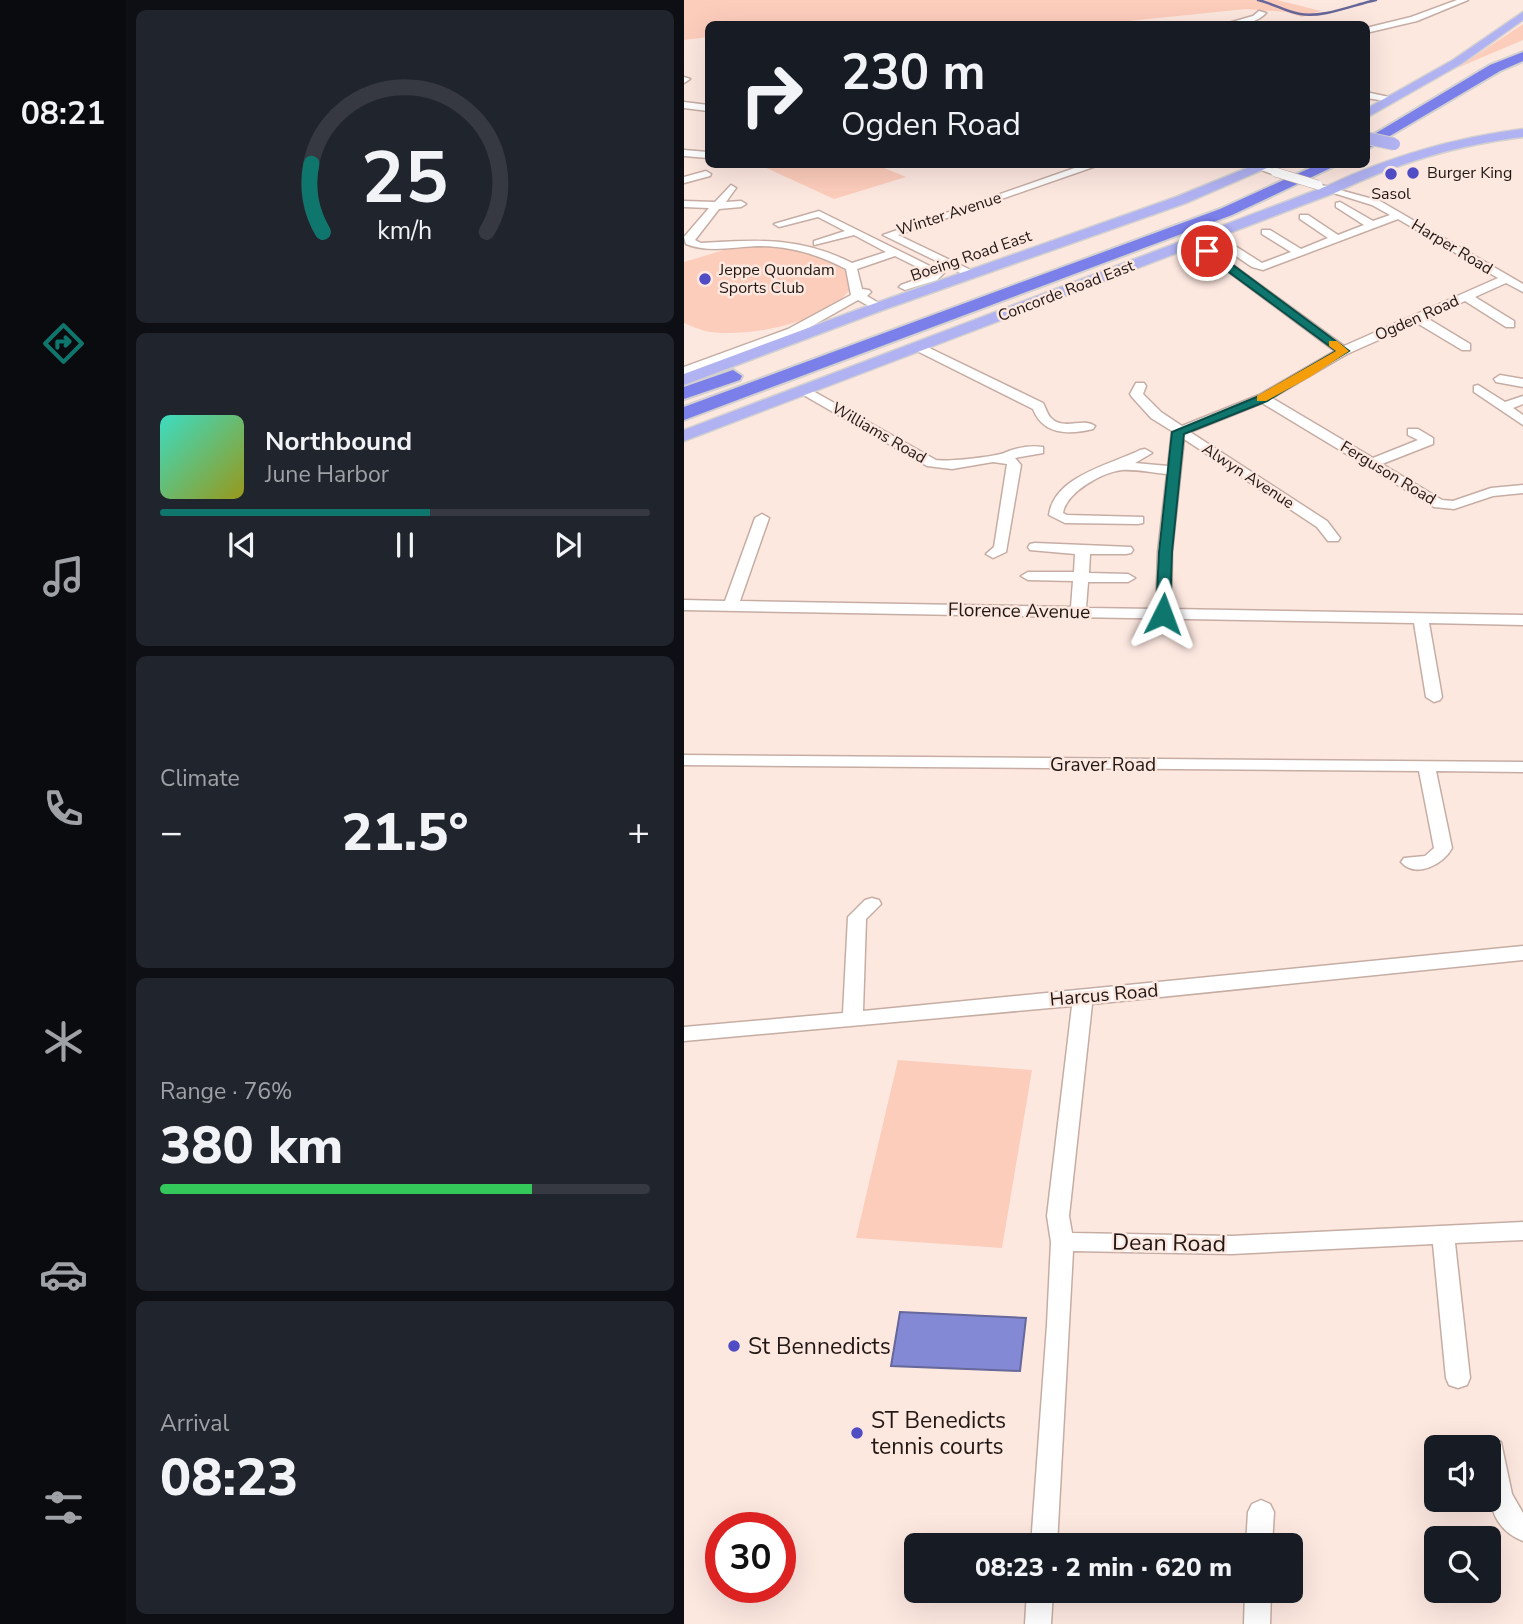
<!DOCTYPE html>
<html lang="en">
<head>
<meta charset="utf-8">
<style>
	:root { --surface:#171b24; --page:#20242c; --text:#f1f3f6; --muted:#9ea1a6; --line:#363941; --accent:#0f766e }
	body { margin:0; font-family:"Nunito Sans",sans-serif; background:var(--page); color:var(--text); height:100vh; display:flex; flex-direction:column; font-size:26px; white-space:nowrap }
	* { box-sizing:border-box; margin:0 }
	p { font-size:23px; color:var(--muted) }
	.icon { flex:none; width:38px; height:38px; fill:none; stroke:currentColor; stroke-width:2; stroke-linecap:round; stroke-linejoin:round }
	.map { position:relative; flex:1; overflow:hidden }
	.sheet { display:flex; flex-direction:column; gap:10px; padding:10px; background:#0d0f14; width:558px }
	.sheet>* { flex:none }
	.guide { position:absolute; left:21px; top:21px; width:665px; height:147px; border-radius:10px; box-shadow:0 7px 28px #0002; background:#171b24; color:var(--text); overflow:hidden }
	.fabs { position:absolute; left:740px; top:1435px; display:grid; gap:14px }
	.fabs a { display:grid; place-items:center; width:77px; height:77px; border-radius:10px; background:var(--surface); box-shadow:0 7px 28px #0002; font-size:35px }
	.speed { position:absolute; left:21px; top:1512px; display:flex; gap:14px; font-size:35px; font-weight:700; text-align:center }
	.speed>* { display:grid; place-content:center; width:91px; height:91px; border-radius:50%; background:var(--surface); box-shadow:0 7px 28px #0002; line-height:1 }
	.speed .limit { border:10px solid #d22; background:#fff; color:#111 }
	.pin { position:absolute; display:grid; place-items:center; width:60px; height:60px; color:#fff; margin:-30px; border:4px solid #fff; border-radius:50%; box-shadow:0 2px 7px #0007 }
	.me { position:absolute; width:77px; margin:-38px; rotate:3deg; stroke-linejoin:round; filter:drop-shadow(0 0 5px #0008) }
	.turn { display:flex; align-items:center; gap:24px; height:147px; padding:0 21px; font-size:32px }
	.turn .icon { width:91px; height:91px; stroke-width:2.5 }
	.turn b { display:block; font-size:49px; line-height:60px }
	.big { font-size:52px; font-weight:800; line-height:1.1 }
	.sheet .tile { flex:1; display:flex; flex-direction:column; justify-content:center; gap:10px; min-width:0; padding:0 24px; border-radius:10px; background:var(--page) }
	.sheet .dial { align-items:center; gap:0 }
	.dial svg { height:182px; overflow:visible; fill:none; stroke:var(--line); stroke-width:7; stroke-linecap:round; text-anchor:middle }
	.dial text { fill:var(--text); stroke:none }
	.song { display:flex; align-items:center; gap:21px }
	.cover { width:84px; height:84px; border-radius:10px; background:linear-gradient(135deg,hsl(170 70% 55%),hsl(60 70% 35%)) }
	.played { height:7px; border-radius:4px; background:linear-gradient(90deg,var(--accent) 55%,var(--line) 55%) }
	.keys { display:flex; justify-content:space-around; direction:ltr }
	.heat { display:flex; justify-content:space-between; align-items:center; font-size:38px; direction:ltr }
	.charge { height:10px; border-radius:5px; background:linear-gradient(90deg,#34c759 76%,var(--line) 0) }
	.trip { position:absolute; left:220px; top:1533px; width:399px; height:70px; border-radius:10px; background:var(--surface); box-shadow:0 7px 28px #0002; font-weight:800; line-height:70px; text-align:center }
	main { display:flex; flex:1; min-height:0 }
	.tab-bar { display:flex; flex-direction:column; width:126px; justify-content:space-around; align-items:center; background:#090b0e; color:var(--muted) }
	.tab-bar .icon { width:49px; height:49px }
	.tab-bar .on { color:var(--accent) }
	.tab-bar b { font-size:32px; color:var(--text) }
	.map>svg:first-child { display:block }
	.green { fill:#fdcdbc }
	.water { fill:#8389d4; stroke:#66679a; stroke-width:2 }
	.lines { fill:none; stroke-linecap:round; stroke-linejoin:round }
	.stream { stroke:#66679a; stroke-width:2.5 }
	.minor-casing { stroke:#c6ada4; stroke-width:3 }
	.major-casing { stroke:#d3d1d0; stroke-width:3 }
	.highway-casing { stroke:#d3d1d0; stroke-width:4 }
	.minor { fill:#fff; fill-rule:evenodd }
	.major { fill:#b0b2f2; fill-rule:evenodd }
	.highway { fill:#7b7fea; fill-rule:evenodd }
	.minor-bridge-casing { stroke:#c6ada4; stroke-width:10; stroke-linecap:butt }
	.major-bridge-casing { stroke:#d3d1d0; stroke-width:14; stroke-linecap:butt }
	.minor-bridge { stroke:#fff; stroke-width:9 }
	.major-bridge { stroke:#b0b2f2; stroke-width:12 }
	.route { fill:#0f766e; stroke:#0a4d48; stroke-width:2 }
	.slow { fill:#f59e0b }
	.poi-dot { fill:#504cc3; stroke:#fde8e0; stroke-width:2.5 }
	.labels { text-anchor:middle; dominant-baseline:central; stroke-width:5; stroke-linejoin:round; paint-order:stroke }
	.far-poi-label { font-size:16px; fill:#211714; stroke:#fde8e0; text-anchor:start }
	.far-street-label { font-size:16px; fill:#211714; stroke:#fde8e0 }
	.street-label { font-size:19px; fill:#211714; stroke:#fde8e0 }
	.near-street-label { font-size:23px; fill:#211714; stroke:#fde8e0 }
	.near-poi-label { font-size:23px; fill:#211714; stroke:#fde8e0; text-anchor:start }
</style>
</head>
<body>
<main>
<nav class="tab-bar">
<b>08:21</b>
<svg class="icon on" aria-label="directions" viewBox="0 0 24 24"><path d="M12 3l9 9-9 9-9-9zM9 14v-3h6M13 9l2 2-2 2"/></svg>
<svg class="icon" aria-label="music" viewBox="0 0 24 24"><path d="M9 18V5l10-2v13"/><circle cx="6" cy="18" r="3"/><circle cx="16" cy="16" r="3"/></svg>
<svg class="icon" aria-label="phone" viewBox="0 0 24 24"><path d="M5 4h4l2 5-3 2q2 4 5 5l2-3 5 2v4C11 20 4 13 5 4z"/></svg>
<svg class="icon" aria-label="climate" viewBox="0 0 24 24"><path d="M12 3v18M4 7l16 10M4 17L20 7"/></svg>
<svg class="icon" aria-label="car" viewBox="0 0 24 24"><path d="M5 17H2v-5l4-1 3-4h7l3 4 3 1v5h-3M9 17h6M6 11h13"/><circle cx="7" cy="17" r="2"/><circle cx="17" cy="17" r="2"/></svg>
<svg class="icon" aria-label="filters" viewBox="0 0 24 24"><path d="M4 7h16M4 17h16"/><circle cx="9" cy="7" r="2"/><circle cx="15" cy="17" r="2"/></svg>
</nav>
<section class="sheet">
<div class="tile dial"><svg viewBox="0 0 100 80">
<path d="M14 69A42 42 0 1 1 86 69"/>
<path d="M14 69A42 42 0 0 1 9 39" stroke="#0f766e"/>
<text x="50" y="56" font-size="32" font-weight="700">25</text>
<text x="50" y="72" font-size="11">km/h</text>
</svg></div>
<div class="tile">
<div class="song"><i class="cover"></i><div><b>Northbound</b><p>June Harbor</p></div></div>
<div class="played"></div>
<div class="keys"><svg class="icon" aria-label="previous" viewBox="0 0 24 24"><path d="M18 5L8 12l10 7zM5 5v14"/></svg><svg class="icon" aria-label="pause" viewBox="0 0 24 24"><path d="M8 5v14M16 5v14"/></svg><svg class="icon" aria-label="next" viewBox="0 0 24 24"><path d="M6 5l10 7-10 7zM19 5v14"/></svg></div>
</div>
<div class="tile"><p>Climate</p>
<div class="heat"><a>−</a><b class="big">21.5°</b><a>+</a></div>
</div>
<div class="tile"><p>Range · 76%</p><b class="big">380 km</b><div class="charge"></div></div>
<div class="tile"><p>Arrival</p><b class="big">08:23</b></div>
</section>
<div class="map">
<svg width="839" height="1624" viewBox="0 0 839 1624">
	<rect width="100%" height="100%" fill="#fde8e0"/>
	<path class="green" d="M0 0H593L637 11 618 17 602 12 562 9 416 24H24V37L0 40Z
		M839 24V40L773 68Z
		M76 165H193L222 177 150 199Z
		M97 245 130 252 163 269 167 287C148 323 58 339 21 331 14 329 7 326 0 323V262L53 246Z
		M214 1060 348 1070 318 1248 172 1238Z"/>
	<path class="water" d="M216 1312 342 1318 336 1371 207 1366Z"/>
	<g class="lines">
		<path class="stream" d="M574 0C588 3 602 12 616 14 639 18 669 5 692 0"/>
		<g class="minor-casing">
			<path id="minor" d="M773 0H784L733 21 682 33V28L727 17Z
				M575 11 582 13C572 24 555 25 541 24L569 16Z
				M0 77 6 79 0 83Z
				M682 92 714 99 709 102 682 98Z
				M0 102 24 105V111L0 108Z
				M0 150 24 152V158L0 156Z
				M402 164H418L214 235 291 272V276H283L199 235Z
				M561 164H578L596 172 591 175Z
				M22 171 27 174 26 176 0 183V177Z
				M630 183 696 201 839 284V292L822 283 791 297 830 321V327H822L781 301 743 318 786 344V350H778L733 323 663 354 588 398 689 458 734 440 724 435V429H734L749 438V444L698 464 758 500 769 501 807 488 839 485V493L809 496 770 509 750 507 578 403 506 432 643 521 656 538 654 541H644L633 527 500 439 488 552 487 609 839 615V625L745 623 758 697 756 700 750 702 742 697 730 623 0 610V600L41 601 71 518 78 514 85 518 56 601 387 607 389 581 344 580 337 576 344 572H390L391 554 346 550 344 547 346 544 351 543 447 547 449 550 447 553 442 554H406L405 573 444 574 451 578 444 582H404L402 608 472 609 474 552 483 474C469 473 453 469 438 470 419 472 382 492 379 513L383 515 459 517V523L454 524 381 523 365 515C370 476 426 465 456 450L461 449 468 453 451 463 484 466 488 431 467 418 448 397 446 394 452 383H460L462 386 459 394 477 412 498 426 575 395 651 351 519 253V249H527L660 346 814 278 714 219 579 270 568 267 540 248V244H548L578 263 607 252 578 234V230H586L617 249 644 238 616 219V215H624L654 235 680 225 652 207V203L656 202 689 221 706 215 688 205 630 187Z
				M47 185 52 188 42 202 57 201 62 204 57 207 35 209 11 240 17 243C74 240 115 236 168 263L202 252 170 235 130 245V241L161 231 134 217 95 227 90 224 135 211 260 273 253 280 221 290 215 287 217 285 247 274 211 256 173 269 178 289 185 290 187 292 183 296 198 305V309H190L174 300 112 335 0 375V367L104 329 167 295 162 269C133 254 106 246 73 246 49 247 24 253 2 244L0 237 25 208 0 207V201L31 202Z
				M235 343 359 403C362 408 363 414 367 418 380 431 399 417 411 426L409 429C385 435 359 435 349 409L231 350 229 347Z
				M816 375 839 379V387L812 382 810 379Z
				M794 385 821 402 839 396V404L829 408 839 415V425L790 392V386Z
				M120 386 252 460C264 462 309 457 320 453 332 448 345 445 359 447V453L331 458 337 465 322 552 309 558 302 554 310 547 323 464 309 462 268 469 243 466 116 393V387Z
				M0 755 839 762V772L752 771 768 848C760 864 732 879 717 862L720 858 741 856 750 848 735 771 0 765Z
				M188 898 195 900 197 904 182 919 179 1011 839 946V960L408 1004 385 1216 388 1233 548 1236 839 1222V1240L771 1243 786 1378 783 1385 774 1388 765 1385 762 1378 749 1244 548 1254 389 1251 373 1545H347L363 1325 367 1242 363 1216 388 1006 0 1041V1027L159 1013 164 917 181 900Z
				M808 1439 817 1442 828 1494 839 1513V1541C798 1525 805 1483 805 1447H797L799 1442Z
				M577 1500 586 1504 590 1512 588 1545H562L564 1512 568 1504Z
				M343 1591H369L367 1624H341Z
				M561 1591H587L586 1624H560Z"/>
		</g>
		<g class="major-casing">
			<path id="major" d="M839 12V20L777 64 682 118V109L769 60Z
				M839 129V137C772 145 713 163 653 192L0 441V430L643 186C707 156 769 138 839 129Z
				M573 164H592L502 203 199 310 0 385V374L189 304 492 197Z"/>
		</g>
		<g class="highway-casing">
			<path id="highway" d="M839 52V61L816 71 682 150V139L806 65Z
				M635 164H655L548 215 0 420V407L536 209Z
				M49 370 58 376 56 380 0 399V387Z"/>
		</g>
		<use href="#minor" class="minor"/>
		<use href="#major" class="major"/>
		<use href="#highway" class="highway"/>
		<g class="minor-bridge-casing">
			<path id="minor-bridge" d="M591 172 634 185"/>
		</g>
		<g class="major-bridge-casing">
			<path id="major-bridge" d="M682 138 710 144"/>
		</g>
		<use href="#minor-bridge" class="minor-bridge"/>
		<use href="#major-bridge" class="major-bridge"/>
	</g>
	<path class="route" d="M519 248H526L665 351 583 401 500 434 488 552 486 614 479 618 472 614 475 552 488 432 575 396 652 351 519 253Z"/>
	<path class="slow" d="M645 341H653L665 351 626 377 582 401H573V396L652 351 645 346Z"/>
	<g class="poi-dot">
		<circle cx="729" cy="173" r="7"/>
		<circle cx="707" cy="174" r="7"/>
		<circle cx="21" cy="279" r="7"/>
		<circle cx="50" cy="1346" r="7"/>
		<circle cx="173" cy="1433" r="7"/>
	</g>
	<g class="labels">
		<g class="far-poi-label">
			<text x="743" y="173">Burger King</text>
			<text x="707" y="194" text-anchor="middle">Sasol</text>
			<text x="35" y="270">Jeppe Quondam<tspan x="35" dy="18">Sports Club</tspan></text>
		</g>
		<g class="far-street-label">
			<text transform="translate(265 214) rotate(-18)">Winter Avenue</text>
			<text transform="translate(768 247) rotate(31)">Harper Road</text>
			<text transform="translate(287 256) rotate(-19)">Boeing Road East</text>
			<text transform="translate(382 291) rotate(-21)">Concorde Road East</text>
			<text transform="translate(733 318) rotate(-24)">Ogden Road</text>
			<text transform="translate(195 433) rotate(30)">Williams Road</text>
			<text transform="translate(704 473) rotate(31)">Ferguson Road</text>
			<text transform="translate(564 476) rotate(33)">Alwyn Avenue</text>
		</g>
		<g class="street-label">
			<text transform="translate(335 611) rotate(1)">Florence Avenue</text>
			<text x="419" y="765">Graver Road</text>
			<text transform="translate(420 995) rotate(-5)">Harcus Road</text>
		</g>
		<g class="near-street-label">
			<text transform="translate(485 1243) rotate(1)">Dean Road</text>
		</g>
		<g class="near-poi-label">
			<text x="64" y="1346">St Bennedicts</text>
			<text x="187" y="1420">ST Benedicts<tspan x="187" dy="26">tennis courts</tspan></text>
		</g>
	</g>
</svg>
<div class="fabs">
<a><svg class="icon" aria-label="sound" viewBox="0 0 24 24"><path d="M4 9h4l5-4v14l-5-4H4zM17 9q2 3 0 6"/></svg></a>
<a><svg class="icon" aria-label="search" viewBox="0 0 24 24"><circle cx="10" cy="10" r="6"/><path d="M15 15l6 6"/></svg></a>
</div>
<div class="speed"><div class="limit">30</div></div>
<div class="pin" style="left:523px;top:251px;background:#d93025"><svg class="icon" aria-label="arrive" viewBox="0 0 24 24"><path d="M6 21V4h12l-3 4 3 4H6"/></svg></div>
<svg class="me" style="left:479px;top:614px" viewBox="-20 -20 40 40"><path d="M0-17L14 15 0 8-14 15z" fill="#0f766e" stroke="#fff" stroke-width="4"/></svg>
<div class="trip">08:23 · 2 min · 620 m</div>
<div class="guide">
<div class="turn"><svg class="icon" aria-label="right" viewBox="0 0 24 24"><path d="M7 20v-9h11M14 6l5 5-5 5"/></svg><div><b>230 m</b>Ogden Road</div></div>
</div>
</div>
</main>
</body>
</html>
